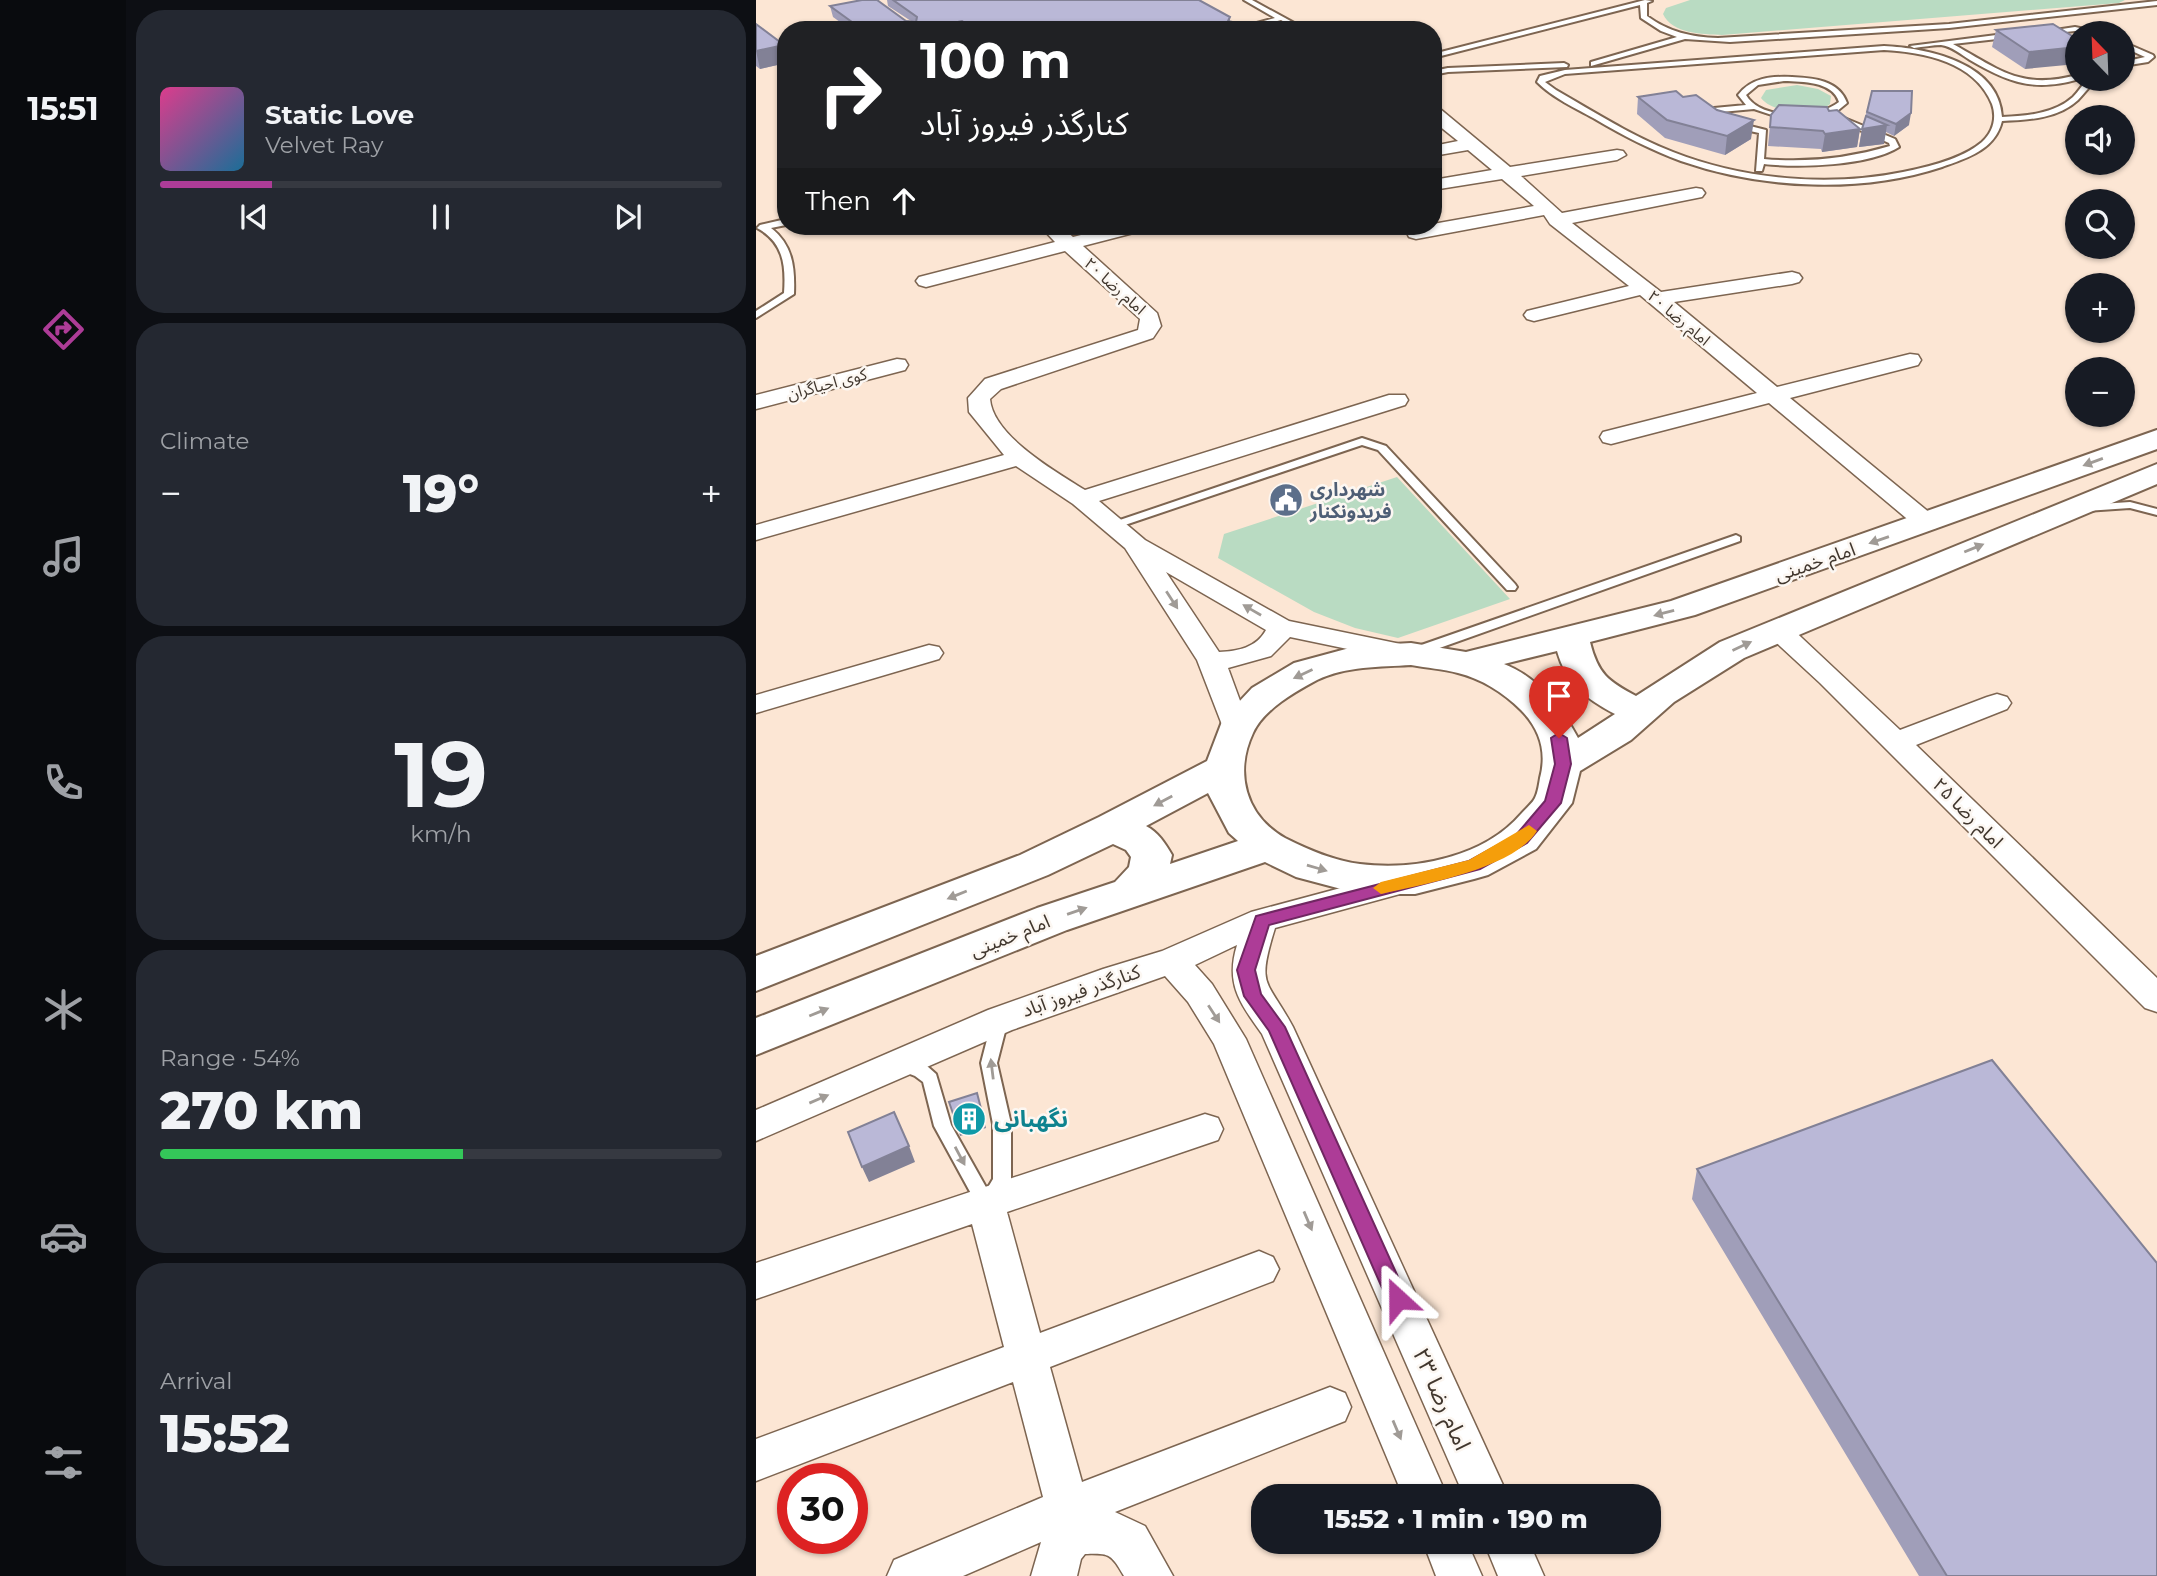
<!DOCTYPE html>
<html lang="en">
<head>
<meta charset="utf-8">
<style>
	:root { --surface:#171b24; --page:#242831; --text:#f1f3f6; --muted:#9ea1a6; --line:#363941; --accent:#ad3c97 }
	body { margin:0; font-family:Montserrat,"Noto Sans Arabic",sans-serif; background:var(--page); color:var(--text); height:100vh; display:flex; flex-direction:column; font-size:26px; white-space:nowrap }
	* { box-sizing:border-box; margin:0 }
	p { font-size:23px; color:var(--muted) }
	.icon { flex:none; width:38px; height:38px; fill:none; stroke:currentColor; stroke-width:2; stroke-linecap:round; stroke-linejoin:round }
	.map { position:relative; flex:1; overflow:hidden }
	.drawer { display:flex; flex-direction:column; gap:10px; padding:10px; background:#0d0f14; width:630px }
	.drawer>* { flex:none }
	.top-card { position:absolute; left:21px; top:21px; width:665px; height:214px; border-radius:28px; box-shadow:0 2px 5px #0004; background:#202124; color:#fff; overflow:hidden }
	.needle { width:46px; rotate:337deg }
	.buttons { position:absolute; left:1309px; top:21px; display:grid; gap:14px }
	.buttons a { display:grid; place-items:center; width:70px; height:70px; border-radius:50%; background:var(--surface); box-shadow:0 2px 5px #0004; font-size:35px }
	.speed { position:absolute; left:21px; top:1463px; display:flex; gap:14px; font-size:35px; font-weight:700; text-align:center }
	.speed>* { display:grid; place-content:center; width:91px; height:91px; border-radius:50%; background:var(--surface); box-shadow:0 2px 5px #0004; line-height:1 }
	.speed .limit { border:10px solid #d22; background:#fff; color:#111 }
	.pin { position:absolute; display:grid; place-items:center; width:60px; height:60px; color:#fff; margin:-72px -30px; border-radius:50% 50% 50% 0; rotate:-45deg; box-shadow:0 0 7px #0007 }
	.pin .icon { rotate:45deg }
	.me { position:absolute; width:77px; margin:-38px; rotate:336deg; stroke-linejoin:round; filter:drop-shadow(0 0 5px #0008) }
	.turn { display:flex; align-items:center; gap:24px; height:147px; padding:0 28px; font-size:32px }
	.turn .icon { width:91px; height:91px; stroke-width:2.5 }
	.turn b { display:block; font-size:49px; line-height:60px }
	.then { display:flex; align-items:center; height:66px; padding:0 28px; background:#0003; gap:14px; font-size:26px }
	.big { font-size:52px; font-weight:800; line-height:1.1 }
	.drawer .card { flex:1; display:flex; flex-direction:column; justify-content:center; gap:10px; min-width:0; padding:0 24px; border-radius:28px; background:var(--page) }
	.drawer .dial { align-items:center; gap:0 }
	.dial b { font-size:91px; line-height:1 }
	.song { display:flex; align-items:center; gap:21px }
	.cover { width:84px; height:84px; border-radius:10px; background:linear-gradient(135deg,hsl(330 70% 55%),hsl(200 70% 35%)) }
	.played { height:7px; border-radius:4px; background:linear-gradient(90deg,var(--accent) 20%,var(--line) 20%) }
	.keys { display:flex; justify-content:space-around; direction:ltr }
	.heat { display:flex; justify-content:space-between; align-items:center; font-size:38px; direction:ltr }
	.charge { height:10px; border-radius:5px; background:linear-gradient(90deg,#34c759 54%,var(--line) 0) }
	.trip { position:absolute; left:495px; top:1484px; width:410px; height:70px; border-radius:28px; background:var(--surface); box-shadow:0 2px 5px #0004; font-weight:800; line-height:70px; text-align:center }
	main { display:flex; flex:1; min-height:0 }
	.dock { display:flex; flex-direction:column; width:126px; justify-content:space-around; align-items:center; background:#090b0e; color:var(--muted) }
	.dock .icon { width:49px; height:49px }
	.dock .on { color:var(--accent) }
	.dock b { font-size:32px; color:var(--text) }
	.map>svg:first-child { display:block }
	.green { fill:#b9dbc2 }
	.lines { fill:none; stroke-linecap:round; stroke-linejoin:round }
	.service-casing { stroke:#7d6551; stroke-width:4 }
	.minor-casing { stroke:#7d6551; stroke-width:3 }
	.primary-casing { stroke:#7d6551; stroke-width:4 }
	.service { fill:#fff; fill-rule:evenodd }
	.minor { fill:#fff; fill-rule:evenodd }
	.primary { fill:#fff; fill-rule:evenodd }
	.wall { fill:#a09eb9 }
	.shaded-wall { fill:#828196 }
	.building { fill:#bab8d7; stroke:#828196; stroke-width:2 }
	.oneway { fill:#a09b96 }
	.route { fill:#ad3c97; stroke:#702762; stroke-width:2 }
	.slow { fill:#f59e0b }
	.labels { text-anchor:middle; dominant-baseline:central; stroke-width:5; stroke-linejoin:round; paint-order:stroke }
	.far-street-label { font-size:16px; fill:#41372e; stroke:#fcf7f2 }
	.service-label { font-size:19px; font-weight:bold; fill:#4e5e75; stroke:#fcf7f2; text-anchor:start }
	.street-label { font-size:19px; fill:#41372e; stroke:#fcf7f2 }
	.near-culture-label { font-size:23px; font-weight:bold; fill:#0d838f; stroke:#fcf7f2; text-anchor:start }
	.near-street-label { font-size:23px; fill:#41372e; stroke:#fcf7f2 }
</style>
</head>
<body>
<main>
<nav class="dock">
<b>15:51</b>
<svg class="icon on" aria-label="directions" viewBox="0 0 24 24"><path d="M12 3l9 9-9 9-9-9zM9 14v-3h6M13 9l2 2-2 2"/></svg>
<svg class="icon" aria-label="music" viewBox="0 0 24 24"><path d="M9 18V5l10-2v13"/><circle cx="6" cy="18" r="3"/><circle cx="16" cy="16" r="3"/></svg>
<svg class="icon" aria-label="phone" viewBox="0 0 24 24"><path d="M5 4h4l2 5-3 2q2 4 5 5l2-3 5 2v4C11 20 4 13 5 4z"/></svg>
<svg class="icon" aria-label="climate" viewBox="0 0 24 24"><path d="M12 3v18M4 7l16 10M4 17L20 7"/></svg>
<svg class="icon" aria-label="car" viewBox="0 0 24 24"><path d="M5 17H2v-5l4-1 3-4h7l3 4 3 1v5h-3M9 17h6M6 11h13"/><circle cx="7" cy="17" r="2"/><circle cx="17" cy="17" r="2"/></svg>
<svg class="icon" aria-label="filters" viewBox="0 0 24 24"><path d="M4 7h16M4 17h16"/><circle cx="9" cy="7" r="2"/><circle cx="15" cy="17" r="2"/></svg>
</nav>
<section class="drawer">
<div class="card">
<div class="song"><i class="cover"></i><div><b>Static Love</b><p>Velvet Ray</p></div></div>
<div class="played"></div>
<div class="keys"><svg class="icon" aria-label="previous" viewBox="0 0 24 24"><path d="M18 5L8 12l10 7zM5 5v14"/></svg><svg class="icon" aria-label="pause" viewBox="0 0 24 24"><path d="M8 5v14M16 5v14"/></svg><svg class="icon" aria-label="next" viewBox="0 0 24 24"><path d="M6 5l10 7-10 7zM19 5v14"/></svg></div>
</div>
<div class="card"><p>Climate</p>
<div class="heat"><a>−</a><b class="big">19°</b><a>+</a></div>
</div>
<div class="card dial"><b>19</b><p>km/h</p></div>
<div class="card"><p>Range · 54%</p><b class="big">270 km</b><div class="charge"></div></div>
<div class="card"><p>Arrival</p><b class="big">15:52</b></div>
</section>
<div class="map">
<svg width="1401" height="1576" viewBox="0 0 1401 1576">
	<rect width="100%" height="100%" fill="#fce6d4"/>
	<path class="green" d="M934 0H1369L1363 3 966 35C947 34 916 34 907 14L910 8Z
		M1041 85 1062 89 1075 96 1074 104 1069 108C1049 109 1020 116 1005 98L1010 90Z
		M641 477 754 599 642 638 599 628 558 612 462 558 468 534Z"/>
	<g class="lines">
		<g class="service-casing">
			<path id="service" d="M488 0H496L551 30H542L525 20 487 30H475L519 18Z
				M889 0 896 1 891 3V16C913 32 935 37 962 38L1193 24 1401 1V5L1193 28 974 42 929 39 835 66V62L921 37 905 31 885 18 884 5 677 58V54Z
				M1319 27 1348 33 1319 31 1290 34 1286 32Z
				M1256 33 1259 37 1197 44C1244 70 1265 90 1321 75L1323 79C1279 92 1253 83 1214 60 1206 55 1195 46 1185 45 1177 45 1167 47 1158 48L1154 46Z
				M1367 42 1397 55 1398 57 1392 62 1367 66V62L1389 57 1367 47Z
				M1128 46C1170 48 1243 62 1246 117 1270 116 1298 114 1317 97 1323 91 1326 85 1332 79H1342C1334 85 1329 93 1322 100 1302 119 1271 120 1246 121 1239 150 1211 158 1186 167 1104 194 1006 189 925 161 895 150 866 135 839 119 819 108 797 98 781 82L784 76 809 70ZM1128 50C1168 52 1219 62 1236 104 1241 118 1237 132 1226 142 1206 159 1172 167 1147 172 1073 187 988 180 917 152 876 136 838 112 800 90L789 82 809 74Z
				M808 63 812 65 811 67 692 72 677 75V71L692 68Z
				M1036 77C1057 78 1083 80 1091 103L1080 112 1053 120 1025 118 998 109 965 112 978 122 1010 130 1008 159C1051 163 1093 158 1134 146L1133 143 1083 121 1082 119 1086 117 1139 139 1143 147C1113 166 1043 168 1008 164L1006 171H1000L1003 133 972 126 954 110 958 108 990 105 982 95C995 78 1015 76 1036 77ZM1028 81C1047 82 1076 81 1083 102 1062 119 1005 121 990 95L1002 85Z
				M30 219V225L15 228C37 245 39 268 38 294L0 318V311L28 293C30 264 27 242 1 228L4 225Z
				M606 438 630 446 759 584 761 587 759 590H751L622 450 606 445 363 527H355L353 525 355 523Z
				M1374 502 1401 509V515L1374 508 1330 511 1324 508 1330 505Z
				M980 535 984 537V541L661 656H651L650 653 651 650Z
				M244 1014 250 1016 252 1020 241 1063 255 1124V1181L236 1210 230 1213 224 1210 178 1126 167 1082 159 1076 141 1069 139 1064 141 1059 147 1057 153 1059 171 1066 180 1074 195 1125 231 1189 237 1179V1124L225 1063 236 1020 238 1016Z"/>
		</g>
		<g class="minor-casing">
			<path id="minor" d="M677 107 683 108 754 167 861 150 867 151 870 155 861 160 765 176 806 213 940 188 946 189 949 193 946 197 816 223 905 292 1036 272 1043 274 1046 278 1043 282 1036 284 918 302 1021 387 1154 354 1162 355 1165 360 1162 365 1034 398 1180 518 1183 523 1180 528 1171 530 1162 528 1013 403 855 444 847 442 844 437 847 432 1001 393 884 295 778 321 771 319 768 315 771 311 873 286 794 224 788 215 660 239 653 237 651 233 653 229 660 227 778 206 746 179 677 190V180L736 170 712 150 677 156V146L702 141 677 121Z
				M284 226H304L317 237 361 226H391L389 230 327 246 401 313 405 326 397 338 245 389 234 399C237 436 300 472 329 490L633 395H649L652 400 649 405 343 501 389 540 533 621 664 648 668 654 664 660 654 662 534 637 515 656 472 668 494 728 490 735 480 737 470 735 441 660 369 548 317 504 260 466 0 540V525L248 455 213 412 212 398 229 379 382 330 384 319 309 251 170 287 163 285 160 281 163 277 299 242ZM410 572 510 630C500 648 482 651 463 652Z
				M141 359 149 360 152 365 149 370 0 409V395Z
				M1021 621 1030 623 1144 730 1231 697 1241 694 1251 697 1255 703 1251 709 1160 745 1401 978V1012L1389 1008 1064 683 1012 635 1008 629 1012 623Z
				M173 645 183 647 187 653 183 659 0 713V695Z
				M644 872 655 875 660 883 655 891 519 928C500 989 511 978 537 1027L752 1496H708L506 1034C484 1003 469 984 481 945L439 965 456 984 490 1039 691 1496H647L458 1044 432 1002 409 976 256 1030 0 1141V1110L232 1010 347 969 406 951 495 912Z
				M449 1114 462 1118 467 1129 462 1140 251 1212 284 1333 503 1251 517 1257 523 1269 517 1281 294 1367 326 1482 574 1387 589 1393 595 1407 589 1421 359 1512 389 1526 417 1576H368C355 1554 354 1553 329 1554L325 1559 321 1576H275L285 1542 207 1576H131L138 1560 287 1497 257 1382 0 1481V1439L248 1347 216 1224 0 1299V1263Z
				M667 1542H711L726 1576H680Z
				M728 1542H773L788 1576H742Z"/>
		</g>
		<g class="primary-casing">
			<path id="primary" d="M1401 430V449L939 615 834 642C842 674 852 681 880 696L964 642 1401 464V484L988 658 918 702 875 740 824 771 816 803 780 849 732 875 718 879 659 894H604L540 877 509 862 311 930 0 1055V1018L281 908 359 882 373 867 375 857 370 850 357 844 292 875 0 991V956L264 855 343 817 451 761 467 719 496 688 538 663 601 646 655 643 710 652 915 601ZM801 651C810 683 830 699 859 714L822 738C805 707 782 677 748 664ZM655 665C671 668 687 669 702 673 726 679 748 693 765 710 784 729 791 752 784 778 783 784 782 792 779 798 776 804 769 809 765 814 728 857 659 871 604 864 578 861 553 850 529 838 490 816 478 773 497 733 508 709 539 692 561 680 590 666 624 667 655 665ZM452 793 473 833 482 841 414 864 416 855C409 843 402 832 390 826Z"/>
		</g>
		<use href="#service" class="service"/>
		<use href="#minor" class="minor"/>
		<use href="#primary" class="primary"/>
	</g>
	<path class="wall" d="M131 0H443L474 17V22L501 30H95L77 17 74 6 155 21 132 6Z
		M0 24 28 45 30 52V63L4 69 0 66Z
		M1240 30 1321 39 1269 69 1236 47Z
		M1116 91 1153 125 1138 136 1130 132 1127 144 1103 147 1106 129Z
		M882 97H927L995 139 969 155 909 138 881 114Z
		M1073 111 1104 129 1101 147 1066 152 1065 149 1012 146 1015 115Z
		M941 1169 1401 1576H1163L936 1199Z"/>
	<path class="shaded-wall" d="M206 21 208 30H164Z
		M28 45 30 52V63L4 69 0 51Z
		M1321 47V64L1269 69 1273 52Z
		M1155 113 1153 125 1138 136 1140 124Z
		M998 120 995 139 969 155 971 136Z
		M1131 125 1128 144 1103 147 1106 129Z
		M1104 129 1101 147 1066 152 1069 134Z
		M221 1093 230 1128 204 1136 202 1128Z
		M153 1146 159 1162 113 1182 106 1167Z"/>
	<path class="building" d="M106 0H121L150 21 160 22 161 17 137 0H443L474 17 472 21 494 26 501 30H220L206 21 164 30H107L74 6Z
		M0 24 28 45 0 51Z
		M1297 24 1321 39V47L1273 52 1240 30Z
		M920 91 927 97 940 95 961 110 998 120 971 136 911 120 882 97Z
		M1116 91H1156L1155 113 1140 124 1111 112Z
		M1023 105 1071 107 1073 111 1081 110 1104 129 1069 134 1067 131 1014 127 1015 115Z
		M1110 116 1131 125 1106 129Z
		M1236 1060 1401 1263V1576H1191L941 1169Z
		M221 1093 228 1120 202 1128 193 1102Z
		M138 1112 153 1146 106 1167 92 1132Z"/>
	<defs><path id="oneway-solid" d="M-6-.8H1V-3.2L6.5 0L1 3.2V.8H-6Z" transform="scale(1.75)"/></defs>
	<g class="oneway">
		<use href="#oneway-solid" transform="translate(1337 462) rotate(160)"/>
		<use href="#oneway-solid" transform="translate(1123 540) rotate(161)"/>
		<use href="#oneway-solid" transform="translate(1218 548) rotate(-22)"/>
		<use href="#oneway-solid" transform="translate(416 600) rotate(57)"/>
		<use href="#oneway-solid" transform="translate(496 610) rotate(-150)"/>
		<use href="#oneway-solid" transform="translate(908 613) rotate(165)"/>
		<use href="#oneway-solid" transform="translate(986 646) rotate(-25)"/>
		<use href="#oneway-solid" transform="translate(547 674) rotate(155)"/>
		<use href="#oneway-solid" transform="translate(407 801) rotate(152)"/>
		<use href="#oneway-solid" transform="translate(561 868) rotate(16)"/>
		<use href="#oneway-solid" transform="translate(201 895) rotate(158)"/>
		<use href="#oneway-solid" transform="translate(321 911) rotate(-19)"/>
		<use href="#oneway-solid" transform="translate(63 1012) rotate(-22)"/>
		<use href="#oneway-solid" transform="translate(458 1014) rotate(57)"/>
		<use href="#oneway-solid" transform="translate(236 1069) rotate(-97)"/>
		<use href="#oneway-solid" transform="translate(63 1099) rotate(-23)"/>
		<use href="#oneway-solid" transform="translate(204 1156) rotate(62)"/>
		<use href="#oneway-solid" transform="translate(552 1221) rotate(67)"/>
		<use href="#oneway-solid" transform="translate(641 1430) rotate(67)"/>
	</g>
	<path class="route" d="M803 733 811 738 815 764 805 803 771 843 724 869 513 925 499 970 505 994 529 1027 652 1299 649 1306 642 1309 634 1306 513 1031 488 996 481 970 500 916 713 861 760 835 789 801 799 764 795 738Z"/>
	<path class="slow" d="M773 825 781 831C757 869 668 884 625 894L617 888 625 882 713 860Z"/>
	<defs>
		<g id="civic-disc" transform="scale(1.75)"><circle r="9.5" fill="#5c6f8a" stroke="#fcf7f2"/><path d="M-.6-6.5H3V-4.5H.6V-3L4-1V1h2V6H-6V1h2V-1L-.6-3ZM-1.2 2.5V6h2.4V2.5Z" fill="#fff"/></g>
		<g id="building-disc" transform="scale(1.75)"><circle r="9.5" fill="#0f9aa8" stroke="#fcf7f2"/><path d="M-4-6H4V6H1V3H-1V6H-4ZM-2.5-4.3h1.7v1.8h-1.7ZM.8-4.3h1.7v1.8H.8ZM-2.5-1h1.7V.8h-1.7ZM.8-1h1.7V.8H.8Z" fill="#fff"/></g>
	</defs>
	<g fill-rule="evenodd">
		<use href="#civic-disc" x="530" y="500"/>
		<use href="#building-disc" x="213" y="1119"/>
	</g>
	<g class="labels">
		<g class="far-street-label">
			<text transform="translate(359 286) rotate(42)">امام رضا ۲۰</text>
			<text transform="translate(923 318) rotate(40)">امام رضا ۲۰</text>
			<text transform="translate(71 384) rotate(-15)">کوی احیاگران</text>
		</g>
		<g class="service-label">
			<text x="554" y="489">شهرداری<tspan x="554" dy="22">فریدونکنار</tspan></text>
		</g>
		<g class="street-label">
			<text transform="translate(1059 562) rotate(-19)">امام خمینی</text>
			<text transform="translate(1212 813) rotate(45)">امام رضا ۲۵</text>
			<text transform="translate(254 936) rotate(-22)">امام خمینی</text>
			<text transform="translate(325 991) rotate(-19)">کنارگذر فیروز آباد</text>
		</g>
		<g class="near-culture-label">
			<text x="238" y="1119">نگهبانی</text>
		</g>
		<g class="near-street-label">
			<text transform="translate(686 1399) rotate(66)">امام رضا ۲۳</text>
		</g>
	</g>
</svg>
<div class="buttons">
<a><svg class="needle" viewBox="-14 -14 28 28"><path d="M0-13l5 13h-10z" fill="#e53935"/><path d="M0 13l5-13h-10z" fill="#9ea1a6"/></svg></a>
<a><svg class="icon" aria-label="sound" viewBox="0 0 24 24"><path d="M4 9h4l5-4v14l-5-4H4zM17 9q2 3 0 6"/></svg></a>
<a><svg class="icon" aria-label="search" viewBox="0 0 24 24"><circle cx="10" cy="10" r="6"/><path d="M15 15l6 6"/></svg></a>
<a>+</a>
<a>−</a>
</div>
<div class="speed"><div class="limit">30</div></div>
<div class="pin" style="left:803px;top:738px;background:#d93025"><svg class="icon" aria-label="arrive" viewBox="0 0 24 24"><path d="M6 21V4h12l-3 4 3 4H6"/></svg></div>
<svg class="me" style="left:642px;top:1299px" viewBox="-20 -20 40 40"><path d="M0-17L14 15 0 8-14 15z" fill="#ad3c97" stroke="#fff" stroke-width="4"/></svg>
<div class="trip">15:52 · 1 min · 190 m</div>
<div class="top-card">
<div class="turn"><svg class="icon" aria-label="right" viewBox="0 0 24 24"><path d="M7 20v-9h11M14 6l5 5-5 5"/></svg><div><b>100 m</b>کنارگذر فیروز آباد</div></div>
<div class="then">Then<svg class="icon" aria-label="ahead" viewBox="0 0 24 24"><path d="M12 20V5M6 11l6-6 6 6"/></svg></div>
</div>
</div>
</main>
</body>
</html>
